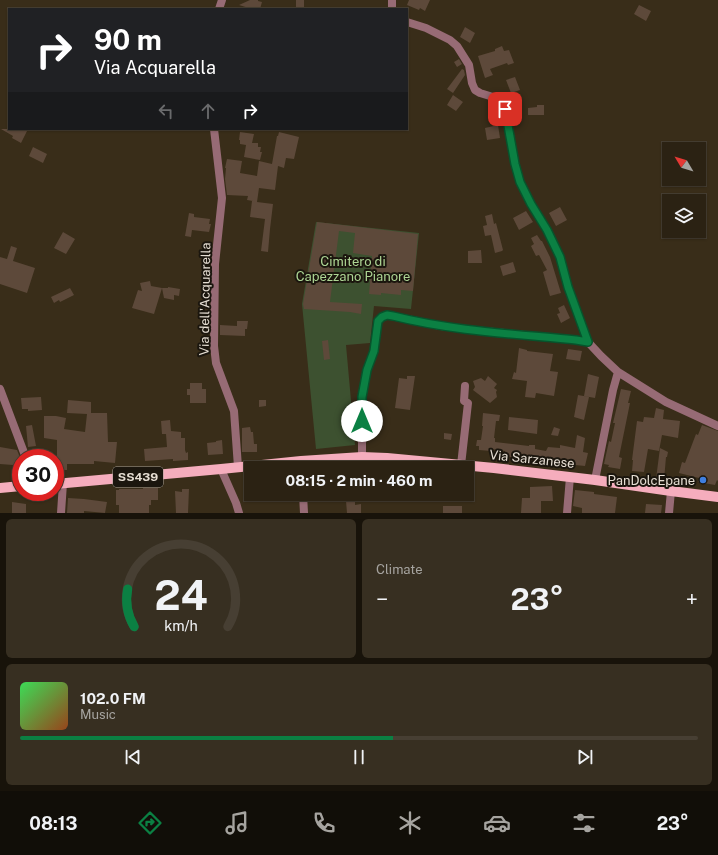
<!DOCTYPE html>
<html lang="en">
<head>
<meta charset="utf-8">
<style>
	:root { --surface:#2b2213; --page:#372f21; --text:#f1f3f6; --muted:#a6a4a0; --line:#473f33; --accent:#0b8043 }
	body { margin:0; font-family:"Public Sans",sans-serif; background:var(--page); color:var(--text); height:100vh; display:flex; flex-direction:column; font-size:15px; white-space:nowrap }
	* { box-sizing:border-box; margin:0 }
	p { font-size:13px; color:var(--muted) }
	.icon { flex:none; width:22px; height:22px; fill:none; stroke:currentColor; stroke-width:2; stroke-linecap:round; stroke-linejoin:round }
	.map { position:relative; height:513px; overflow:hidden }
	.drawer { display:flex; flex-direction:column; gap:6px; padding:6px; background:#18130a; flex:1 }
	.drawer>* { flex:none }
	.hud { position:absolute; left:8px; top:8px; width:400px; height:122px; border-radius:0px; box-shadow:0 1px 3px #0004,0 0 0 1px var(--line); background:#202124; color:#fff; overflow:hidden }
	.needle { width:26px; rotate:308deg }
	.controls { position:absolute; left:662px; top:142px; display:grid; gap:8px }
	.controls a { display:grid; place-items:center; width:44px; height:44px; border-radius:0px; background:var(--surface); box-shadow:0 1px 3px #0004,0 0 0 1px var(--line); font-size:20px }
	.speed { position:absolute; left:12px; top:449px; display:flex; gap:8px; font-size:20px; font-weight:700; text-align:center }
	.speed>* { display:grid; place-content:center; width:52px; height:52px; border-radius:50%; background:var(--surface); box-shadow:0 1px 3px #0004,0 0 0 1px var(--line); line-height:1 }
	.speed .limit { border:6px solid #d22; background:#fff; color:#111 }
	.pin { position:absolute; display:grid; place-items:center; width:34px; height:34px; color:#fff; margin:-17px; border-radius:8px; box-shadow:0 2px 6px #0006 }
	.me { position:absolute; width:44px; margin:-22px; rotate:0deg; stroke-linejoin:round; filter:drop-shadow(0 0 3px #0008) }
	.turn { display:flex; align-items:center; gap:14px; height:84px; padding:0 20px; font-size:18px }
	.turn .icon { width:52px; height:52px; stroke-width:2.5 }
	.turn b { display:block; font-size:28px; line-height:34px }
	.lanes { display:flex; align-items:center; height:38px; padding:0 20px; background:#0003; justify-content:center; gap:20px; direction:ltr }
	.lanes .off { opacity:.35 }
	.big { font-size:30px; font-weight:700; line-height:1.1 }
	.drawer .tile { flex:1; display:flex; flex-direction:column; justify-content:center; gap:6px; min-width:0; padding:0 14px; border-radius:6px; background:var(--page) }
	.drawer .dial { align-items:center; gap:0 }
	.dial svg { height:104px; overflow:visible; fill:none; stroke:var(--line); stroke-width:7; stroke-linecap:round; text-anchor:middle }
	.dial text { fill:var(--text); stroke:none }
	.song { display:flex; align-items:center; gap:12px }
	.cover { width:48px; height:48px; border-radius:6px; background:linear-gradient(135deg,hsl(130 70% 55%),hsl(20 70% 35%)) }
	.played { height:4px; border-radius:2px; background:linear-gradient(90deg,var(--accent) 55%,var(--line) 55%) }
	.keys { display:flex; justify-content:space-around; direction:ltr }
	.heat { display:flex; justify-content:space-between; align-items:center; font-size:22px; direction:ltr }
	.drawer .tiles { flex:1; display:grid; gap:6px; grid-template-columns:1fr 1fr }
	.tile:last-child { grid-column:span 2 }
	.trip { position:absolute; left:244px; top:461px; width:230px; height:40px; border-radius:0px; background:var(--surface); box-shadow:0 1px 3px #0004,0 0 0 1px var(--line); font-weight:700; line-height:40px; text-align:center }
	.tab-bar { display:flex; height:64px; justify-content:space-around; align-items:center; background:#110e08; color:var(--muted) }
	.tab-bar .icon { width:28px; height:28px }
	.tab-bar .selected { color:var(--accent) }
	.tab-bar b { font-size:18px; color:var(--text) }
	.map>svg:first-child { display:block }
	.green { fill:#3d5130 }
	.building { fill:#5d493a }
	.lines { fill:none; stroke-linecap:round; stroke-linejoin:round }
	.minor { stroke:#976b75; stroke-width:8 }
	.primary { stroke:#f5adbd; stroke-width:10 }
	.route-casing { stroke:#07532c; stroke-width:10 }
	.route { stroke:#0b8043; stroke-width:7 }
	.shop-dot { fill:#3f7fe0; stroke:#1b160e; stroke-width:1.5 }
	.labels { text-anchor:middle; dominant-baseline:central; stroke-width:4; stroke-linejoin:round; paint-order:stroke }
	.shield { fill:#1b160e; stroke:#a9a298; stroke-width:1 }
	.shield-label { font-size:12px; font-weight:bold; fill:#e6ded3 }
	.park-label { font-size:13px; fill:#add594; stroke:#1b160e }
	.street-label { font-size:13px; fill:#e6ded3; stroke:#1b160e }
	.poi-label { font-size:13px; fill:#e6ded3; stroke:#1b160e; text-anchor:end }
</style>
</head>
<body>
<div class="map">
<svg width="718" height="513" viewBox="0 0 718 513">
	<rect width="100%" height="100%" fill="#392d19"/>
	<path class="green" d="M316 222 419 233 411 309 374 306 370 343 346 345 355 445 316 449 302 304Z"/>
	<path class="building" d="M250 0H258V1L262 2 260 9H252L239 5Z
		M296 0H304V9H296Z
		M409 0H430L425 11 420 8 419 10 407 5Z
		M639 5 651 11 646 21 634 14Z
		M465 27 475 33 470 43 460 37Z
		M502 46 504 51 509 50 514 63 508 65 507 63 490 69 493 75 485 78 478 56 495 51V49Z
		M459 59 462 64 457 67 454 62Z
		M462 69 464 70 465 75 453 93 447 89Z
		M515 77 520 90 511 93 506 80Z
		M453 95 463 102 456 111 447 105Z
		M537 105H544V115H528V108L537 107Z
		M498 125 500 138 487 140 485 128Z
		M1 129H28L21 143 12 138 13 136Z
		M240 132 254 134 252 143H258V147H261L260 152H262L260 160 244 157 246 145 240 144V140H239Z
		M279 132 299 137 294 159 286 158 284 168 278 166 275 190 259 188 257 202 273 204 270 229 268 252 261 251 265 219 250 217 252 201H253L247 200 248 196 227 195 225 179 226 168H225L227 159 242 161 240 173 257 176 259 161 272 164 277 136H278Z
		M33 147 47 154 43 163 29 156Z
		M560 207 567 220 556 226 549 213Z
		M526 211 533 222 519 230 513 218Z
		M189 213 194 214V217L210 219 209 224H211L209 232 192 230 191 237 185 236Z
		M492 214 494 224 496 223 503 250 502 251 495 253 491 235 485 236 483 226 487 225 485 216Z
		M317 222 418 234 413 291 401 290V295L381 293V295L369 294 372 256 353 253 355 233 339 231 330 302 362 304 361 314 350 312 304 309 303 304Z
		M63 232 75 239 66 254 54 248Z
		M537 235 541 241H542L550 257 561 293 550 296 543 272 547 270 539 255 536 256 531 246 534 244 531 238Z
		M11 246 17 248 13 261 35 268 27 293 0 284V257L7 259Z
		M481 250 482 263H468V251Z
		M513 262 516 272 503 276 500 266Z
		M150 281 151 286 162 288 154 314 132 308 138 290 142 291 140 283Z
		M168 287 180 289 179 296 174 295V300L164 298 162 288H168Z
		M70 288 74 295 60 302 59 300 54 303 51 297Z
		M564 305 570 318 561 323 557 314 560 313 558 308Z
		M237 321H248L247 329H245V336L220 335V325L237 326Z
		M328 340 330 359 324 360 322 341Z
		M519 348 527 350V351L553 354 550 371 558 372 554 396 536 393 535 398 525 397 527 381 512 379 514 372 516 373Z
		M568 349 582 351 580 361 566 359Z
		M588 374 599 377 595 398 584 396Z
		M407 376H415L410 410 395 408 399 378 407 379Z
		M488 376 497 384 494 388 497 390 496 392 497 397 490 403 473 390 475 387 473 381 481 378 485 381Z
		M190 383H202V389H206V403H190V395H187V389H190Z
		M621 389 631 391 628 403H630L619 457 622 458 620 469 608 467 609 465 604 464 609 441 611 442 615 423H613Z
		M578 395 589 397 584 420 574 417Z
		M41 397 42 410 28 411V409H22L21 398Z
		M68 400 91 402V413H107L108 442H117L115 463 94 461V464H67V470H55V457H57V440L44 438V416H56L66 418 64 429 85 432 87 414 67 413Z
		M259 400H266V406L259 407Z
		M656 408 664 410 663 419 680 421 678 438 662 435 659 451 648 449 644 472 632 471 633 460H632L637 421 643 422 644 417 654 418Z
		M483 413 500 415 499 421H496L494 438H495V442L529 446V445H535V449L546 451 548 447 560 448V445L575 448 577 435 585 438 583 452 588 453 585 466 566 464 565 467 544 463 545 459H528L511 458V457L505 456V451L491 449V451L479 450V446H476L477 440H481L483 426H482Z
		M509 417 538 420 537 434 508 430Z
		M170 420 171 431 181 432V438H185V450L186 453 188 452V460L173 461V459L145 461 144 449 167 447 166 434H162L161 421Z
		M32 425 36 446 28 447 26 426Z
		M702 425 718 431V481L717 480 715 485 698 482 699 478 679 473 682 462 685 463 696 434 698 435Z
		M250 427 251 432H253L254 444H257V452H242V428Z
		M554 427 560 429 558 436 551 435Z
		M444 433 452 434 451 440 444 439Z
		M222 440 223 454 208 455 207 443 216 442V441Z
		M0 447 17 450 21 460V477L13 478V465L0 464Z
		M660 448 668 452 667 457H666L664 480 656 479Z
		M552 486 553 501H541V513H521L522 498H530V487Z
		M143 488H158V500H151V505H149V513H119V505H116V490H119V489H143Z
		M182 489H189L188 513H176L175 491 182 492Z
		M575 490 594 492V494L617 497 615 513H582V508L573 506Z
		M68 498 84 499 107 502 105 513 84 511V513H67Z
		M355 500V505L361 504V513H347L346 501Z
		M12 502 26 504V513H12Z
		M646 504 662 505 661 513H645Z
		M443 506H462V513H443Z"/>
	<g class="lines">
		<path class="minor" d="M219 9 222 0
			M392 9V0
			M407 22 426 28 450 40 457 46 469 65 472 83 475 90 480 93 493 97 501 103 505 109 515 163 520 182 531 204 547 230 560 257 568 287 588 342
			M214 129 222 198 215 264 214 346 216 363 234 411 238 467
			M0 389 26 458
			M362 457V397L367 370 374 351 378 321 382 317 387 315 441 326 473 330 576 340 588 342 601 356 618 372 666 402 718 426
			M461 465 468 403 464 401 465 386
			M221 469 236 503 239 513
			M595 480 613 390 618 372
			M303 494 304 513
			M61 513 63 483
			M567 513 570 477
			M669 513 671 491"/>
		<path class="primary" d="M55 484 221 469 301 461 362 457 387 458 494 468 595 480 671 491 718 497
			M0 488 21 486"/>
	</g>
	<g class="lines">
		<g class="route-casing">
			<path id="route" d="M362 421V397L367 370 374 351 378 321 382 317 387 315 393 316C453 331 515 334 576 340L588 342 568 287 560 257 547 230 531 204 520 182 515 164 505 109"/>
		</g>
		<use href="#route" class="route"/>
	</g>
	<circle class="shop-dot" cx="703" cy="480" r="4"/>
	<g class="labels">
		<rect class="shield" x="113" y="467" width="50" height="20" rx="3"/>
		<g class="shield-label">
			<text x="138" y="477">SS439</text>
		</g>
		<g class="park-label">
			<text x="353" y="261">Cimitero di<tspan x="353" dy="15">Capezzano Pianore</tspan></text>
		</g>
		<g class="street-label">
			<text transform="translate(205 299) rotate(-89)">Via dell'Acquarella</text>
			<text transform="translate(532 459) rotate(6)">Via Sarzanese</text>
		</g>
		<g class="poi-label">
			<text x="695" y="480">PanDolcEpane</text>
		</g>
	</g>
</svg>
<div class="controls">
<a><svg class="needle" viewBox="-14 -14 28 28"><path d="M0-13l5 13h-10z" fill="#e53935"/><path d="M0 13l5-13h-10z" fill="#a6a4a0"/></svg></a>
<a><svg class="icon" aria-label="layers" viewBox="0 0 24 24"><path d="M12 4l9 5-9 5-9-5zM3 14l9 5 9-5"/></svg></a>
</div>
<div class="speed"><div class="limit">30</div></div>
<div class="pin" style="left:505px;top:109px;background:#d93025"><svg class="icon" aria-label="arrive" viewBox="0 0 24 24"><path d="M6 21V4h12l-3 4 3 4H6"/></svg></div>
<svg class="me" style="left:362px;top:421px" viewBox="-20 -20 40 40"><circle r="19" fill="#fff"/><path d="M0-13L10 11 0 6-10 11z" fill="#0b8043"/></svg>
<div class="trip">08:15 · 2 min · 460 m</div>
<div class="hud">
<div class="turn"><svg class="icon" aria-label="right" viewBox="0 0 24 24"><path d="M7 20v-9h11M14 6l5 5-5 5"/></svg><div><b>90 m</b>Via Acquarella</div></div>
<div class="lanes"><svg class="icon off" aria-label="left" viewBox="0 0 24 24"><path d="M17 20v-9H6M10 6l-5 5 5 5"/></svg><svg class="icon off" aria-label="ahead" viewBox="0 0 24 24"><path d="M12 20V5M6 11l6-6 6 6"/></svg><svg class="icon" aria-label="right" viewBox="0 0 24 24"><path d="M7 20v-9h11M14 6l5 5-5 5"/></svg></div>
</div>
</div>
<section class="drawer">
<div class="tiles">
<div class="tile dial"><svg viewBox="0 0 100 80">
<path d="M14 69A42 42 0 1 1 86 69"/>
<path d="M14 69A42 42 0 0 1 9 40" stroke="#0b8043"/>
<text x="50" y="56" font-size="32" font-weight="700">24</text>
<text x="50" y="72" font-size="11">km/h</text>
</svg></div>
<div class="tile"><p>Climate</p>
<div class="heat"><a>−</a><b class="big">23°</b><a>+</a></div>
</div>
<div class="tile">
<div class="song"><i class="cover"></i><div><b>102.0 FM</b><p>Music</p></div></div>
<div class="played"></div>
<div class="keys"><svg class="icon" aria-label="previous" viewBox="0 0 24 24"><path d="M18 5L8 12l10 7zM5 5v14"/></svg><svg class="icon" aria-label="pause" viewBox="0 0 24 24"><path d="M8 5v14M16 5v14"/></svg><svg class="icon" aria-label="next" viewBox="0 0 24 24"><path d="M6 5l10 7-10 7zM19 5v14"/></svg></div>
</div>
</div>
</section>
<nav class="tab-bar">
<b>08:13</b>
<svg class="icon selected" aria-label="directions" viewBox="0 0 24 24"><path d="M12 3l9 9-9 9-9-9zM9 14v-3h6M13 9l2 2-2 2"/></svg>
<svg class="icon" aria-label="music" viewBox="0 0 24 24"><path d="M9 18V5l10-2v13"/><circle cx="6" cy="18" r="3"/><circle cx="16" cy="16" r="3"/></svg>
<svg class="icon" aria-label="phone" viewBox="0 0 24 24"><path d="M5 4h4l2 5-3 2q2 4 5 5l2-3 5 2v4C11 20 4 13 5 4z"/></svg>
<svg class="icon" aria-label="climate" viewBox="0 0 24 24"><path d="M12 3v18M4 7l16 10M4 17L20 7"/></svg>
<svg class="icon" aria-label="car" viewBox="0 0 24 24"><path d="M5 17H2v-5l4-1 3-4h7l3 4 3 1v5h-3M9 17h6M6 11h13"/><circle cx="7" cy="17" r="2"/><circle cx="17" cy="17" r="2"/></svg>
<svg class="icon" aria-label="filters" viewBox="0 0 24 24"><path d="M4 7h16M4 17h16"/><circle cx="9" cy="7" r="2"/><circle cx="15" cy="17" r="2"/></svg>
<b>23°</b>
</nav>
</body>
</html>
